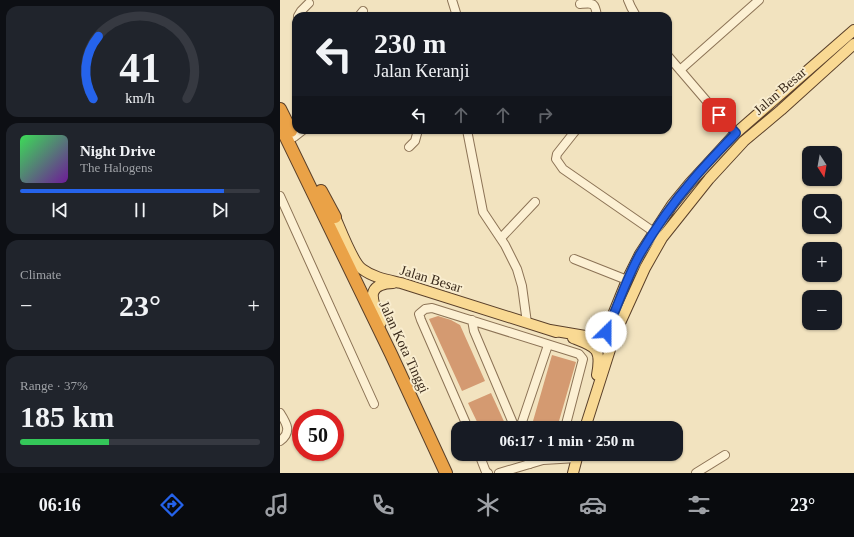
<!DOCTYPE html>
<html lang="en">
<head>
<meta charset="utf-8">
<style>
	:root { --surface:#171b24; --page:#20242c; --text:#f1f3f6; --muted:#9ea1a6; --line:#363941; --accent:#2563eb }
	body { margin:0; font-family:Georgia,serif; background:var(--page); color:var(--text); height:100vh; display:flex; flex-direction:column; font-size:15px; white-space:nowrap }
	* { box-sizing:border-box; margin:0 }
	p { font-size:13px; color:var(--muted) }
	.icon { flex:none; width:22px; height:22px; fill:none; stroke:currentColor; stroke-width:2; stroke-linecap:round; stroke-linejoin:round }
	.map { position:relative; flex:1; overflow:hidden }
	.drawer { display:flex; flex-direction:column; gap:6px; padding:6px; background:#0d0f14; width:280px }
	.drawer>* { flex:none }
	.top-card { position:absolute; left:12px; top:12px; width:380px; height:122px; border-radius:12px; box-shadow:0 1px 3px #0004; background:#171b24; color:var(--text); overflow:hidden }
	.needle { width:26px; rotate:169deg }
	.fabs { position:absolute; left:522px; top:146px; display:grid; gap:8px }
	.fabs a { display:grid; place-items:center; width:40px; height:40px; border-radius:8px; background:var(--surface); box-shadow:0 1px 3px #0004; font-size:20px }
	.speed { position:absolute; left:12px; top:409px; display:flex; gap:8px; font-size:20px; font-weight:700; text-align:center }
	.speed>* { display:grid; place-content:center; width:52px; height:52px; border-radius:50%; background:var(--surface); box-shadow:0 1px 3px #0004; line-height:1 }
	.speed .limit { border:6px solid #d22; background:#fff; color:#111 }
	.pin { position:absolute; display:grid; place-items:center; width:34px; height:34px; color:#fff; margin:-17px; border-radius:8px; box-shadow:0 2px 6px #0006 }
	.me { position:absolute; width:44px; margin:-22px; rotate:23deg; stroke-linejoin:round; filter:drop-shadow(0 0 3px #0008) }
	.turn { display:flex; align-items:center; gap:14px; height:84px; padding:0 16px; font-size:18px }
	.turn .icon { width:52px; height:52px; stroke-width:2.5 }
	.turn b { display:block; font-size:28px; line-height:34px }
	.lanes { display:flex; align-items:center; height:38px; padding:0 16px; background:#0003; justify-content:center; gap:20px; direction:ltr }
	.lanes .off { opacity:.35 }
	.big { font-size:30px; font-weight:800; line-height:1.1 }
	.drawer .widget { flex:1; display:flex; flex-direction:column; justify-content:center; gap:6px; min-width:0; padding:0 14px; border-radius:12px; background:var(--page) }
	.drawer .dial { align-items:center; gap:0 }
	.dial svg { height:104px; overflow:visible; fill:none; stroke:var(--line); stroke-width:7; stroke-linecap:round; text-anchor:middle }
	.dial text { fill:var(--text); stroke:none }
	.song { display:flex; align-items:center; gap:12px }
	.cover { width:48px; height:48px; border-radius:6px; background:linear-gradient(135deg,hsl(130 70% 55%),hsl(280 70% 35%)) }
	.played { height:4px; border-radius:2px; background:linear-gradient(90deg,var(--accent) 85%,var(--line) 85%) }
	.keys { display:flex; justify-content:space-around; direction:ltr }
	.heat { display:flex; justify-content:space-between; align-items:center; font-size:22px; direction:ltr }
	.charge { height:6px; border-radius:3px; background:linear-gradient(90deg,#34c759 37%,var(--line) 0) }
	.trip { position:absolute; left:171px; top:421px; width:232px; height:40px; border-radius:12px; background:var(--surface); box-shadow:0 1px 3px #0004; font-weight:800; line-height:40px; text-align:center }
	.tab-bar { display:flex; height:64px; justify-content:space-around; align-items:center; background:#090b0e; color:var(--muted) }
	.tab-bar .icon { width:28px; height:28px }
	.tab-bar .on { color:var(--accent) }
	.tab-bar b { font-size:18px; color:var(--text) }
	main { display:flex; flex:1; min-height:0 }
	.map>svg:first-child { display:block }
	.building { fill:#d49a71 }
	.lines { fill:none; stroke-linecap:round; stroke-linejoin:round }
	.minor-casing { stroke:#8c7356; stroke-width:10 }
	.major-casing { stroke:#5a402a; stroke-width:12 }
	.highway-casing { stroke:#5a402a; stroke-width:14 }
	.minor { stroke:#fcf0d3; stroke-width:8 }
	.major { stroke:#f9d993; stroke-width:10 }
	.highway { stroke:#eaa247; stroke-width:12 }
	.route-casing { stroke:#184099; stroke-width:10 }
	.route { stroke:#2563eb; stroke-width:7 }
	.labels { text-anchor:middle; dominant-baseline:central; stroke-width:4; stroke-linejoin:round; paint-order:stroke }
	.street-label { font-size:14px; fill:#3a2a1b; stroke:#f9edcf }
</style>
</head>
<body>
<main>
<section class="drawer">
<div class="widget dial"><svg viewBox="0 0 100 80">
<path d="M14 69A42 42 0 1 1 86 69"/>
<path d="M14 69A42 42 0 0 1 18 21" stroke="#2563eb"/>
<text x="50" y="56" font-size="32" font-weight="700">41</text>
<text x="50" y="72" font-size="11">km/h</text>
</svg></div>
<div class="widget">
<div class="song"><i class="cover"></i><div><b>Night Drive</b><p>The Halogens</p></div></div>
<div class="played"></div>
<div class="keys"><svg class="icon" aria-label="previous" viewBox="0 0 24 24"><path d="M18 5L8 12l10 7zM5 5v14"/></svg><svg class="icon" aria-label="pause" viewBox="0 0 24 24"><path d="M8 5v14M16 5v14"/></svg><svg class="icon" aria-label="next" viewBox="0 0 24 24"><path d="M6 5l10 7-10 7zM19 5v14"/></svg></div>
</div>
<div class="widget"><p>Climate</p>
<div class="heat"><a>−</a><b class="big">23°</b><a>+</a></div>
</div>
<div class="widget"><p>Range · 37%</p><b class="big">185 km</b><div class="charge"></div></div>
</section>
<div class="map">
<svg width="574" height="473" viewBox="0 0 574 473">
	<rect width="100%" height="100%" fill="#f2e3bf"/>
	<path class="building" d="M158 316 171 320 180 325 205 381 182 391 149 319Z
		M272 355 296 362 277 428H251Z
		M211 393 227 428H200L188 403Z
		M208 454H232L228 460 208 457Z"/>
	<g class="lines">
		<g class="minor-casing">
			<path id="minor" d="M172 0 177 16
				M348 0 351 7 356 16
				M300 4C313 3 315 2 317 16
				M18 16 21 11 29 3
				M79 16 83 11
				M388 56 430 105 456 133
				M400 70 479 0
				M187 130 203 212 225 245 237 269 242 286 247 323
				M296 130 277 154 276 159 283 169 374 232
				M14 137 23 130
				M129 147 135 141 138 130
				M0 196 94 404
				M221 238 255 202
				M294 259 347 280
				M192 320 194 331 235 428
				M0 413C7 424 12 432 0 441
				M188 428 141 320 139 314 145 309 152 308 299 354 303 359 285 428
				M240 428 268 345
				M199 454 206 472 208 473
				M246 454 250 464
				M219 473 263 460 297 458
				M416 473 445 455"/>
		</g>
		<g class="major-casing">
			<path id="major" d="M55 217C60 228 73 263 82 269 94 278 108 280 121 283L276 332
				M101 323C94 304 82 284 113 283
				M270 330 311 337 321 336 326 332 347 280 360 254 392 205 410 183 456 133 574 30
				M293 338C316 347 322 348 317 375
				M305 428 335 334 365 268 382 238 429 179 464 141 501 110 574 44
				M293 473 298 454"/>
		</g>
		<g class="highway-casing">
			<path id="highway" d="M0 109 11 131
				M0 125 111 354 166 473
				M41 191 55 217"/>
		</g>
		<use href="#minor" class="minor"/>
		<use href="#major" class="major"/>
		<use href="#highway" class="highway"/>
	</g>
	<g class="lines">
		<g class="route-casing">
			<path id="route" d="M326 332C338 306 346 279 360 254 375 229 392 204 411 182 425 165 441 149 456 133L439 115"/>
		</g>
		<use href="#route" class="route"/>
	</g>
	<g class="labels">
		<g class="street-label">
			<text transform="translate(500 91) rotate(-41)">Jalan Besar</text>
			<text transform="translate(151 279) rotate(17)">Jalan Besar</text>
			<text transform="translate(124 347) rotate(65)">Jalan Kota Tinggi</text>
		</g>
	</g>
</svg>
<div class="fabs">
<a><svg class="needle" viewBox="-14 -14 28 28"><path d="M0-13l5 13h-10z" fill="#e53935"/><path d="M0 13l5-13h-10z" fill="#9ea1a6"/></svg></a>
<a><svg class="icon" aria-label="search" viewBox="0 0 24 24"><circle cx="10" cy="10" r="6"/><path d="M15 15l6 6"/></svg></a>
<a>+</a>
<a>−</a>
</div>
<div class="speed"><div class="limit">50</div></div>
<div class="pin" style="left:439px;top:115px;background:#d93025"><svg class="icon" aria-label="arrive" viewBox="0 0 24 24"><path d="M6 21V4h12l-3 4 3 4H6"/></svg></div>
<svg class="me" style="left:326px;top:332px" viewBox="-20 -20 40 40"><circle r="19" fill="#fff"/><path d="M0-13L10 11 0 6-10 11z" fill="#2563eb"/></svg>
<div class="trip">06:17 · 1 min · 250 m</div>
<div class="top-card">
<div class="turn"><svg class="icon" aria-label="left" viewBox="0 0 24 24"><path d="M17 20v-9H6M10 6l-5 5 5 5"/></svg><div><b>230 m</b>Jalan Keranji</div></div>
<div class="lanes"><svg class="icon" aria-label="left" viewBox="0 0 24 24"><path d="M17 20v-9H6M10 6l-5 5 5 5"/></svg><svg class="icon off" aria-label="ahead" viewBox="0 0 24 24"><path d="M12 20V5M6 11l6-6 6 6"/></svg><svg class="icon off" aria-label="ahead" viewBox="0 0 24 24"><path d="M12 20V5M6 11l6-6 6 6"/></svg><svg class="icon off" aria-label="right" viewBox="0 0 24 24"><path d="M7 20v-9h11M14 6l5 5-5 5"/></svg></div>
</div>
</div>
</main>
<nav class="tab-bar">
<b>06:16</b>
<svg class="icon on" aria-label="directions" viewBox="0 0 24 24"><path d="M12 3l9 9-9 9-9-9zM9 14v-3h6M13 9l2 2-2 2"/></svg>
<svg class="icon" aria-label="music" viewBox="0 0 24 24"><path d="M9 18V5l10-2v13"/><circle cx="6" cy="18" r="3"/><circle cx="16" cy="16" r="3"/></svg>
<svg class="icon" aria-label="phone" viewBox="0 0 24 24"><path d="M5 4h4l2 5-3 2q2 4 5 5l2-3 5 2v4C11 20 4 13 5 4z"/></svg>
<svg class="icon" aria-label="climate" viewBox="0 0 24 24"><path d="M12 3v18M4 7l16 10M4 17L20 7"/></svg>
<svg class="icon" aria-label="car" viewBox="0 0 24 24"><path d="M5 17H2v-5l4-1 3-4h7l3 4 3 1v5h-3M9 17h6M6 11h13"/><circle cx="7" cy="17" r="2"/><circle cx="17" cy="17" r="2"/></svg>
<svg class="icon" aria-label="filters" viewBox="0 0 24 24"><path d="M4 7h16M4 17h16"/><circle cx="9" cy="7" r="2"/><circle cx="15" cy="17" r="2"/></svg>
<b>23°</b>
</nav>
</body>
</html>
